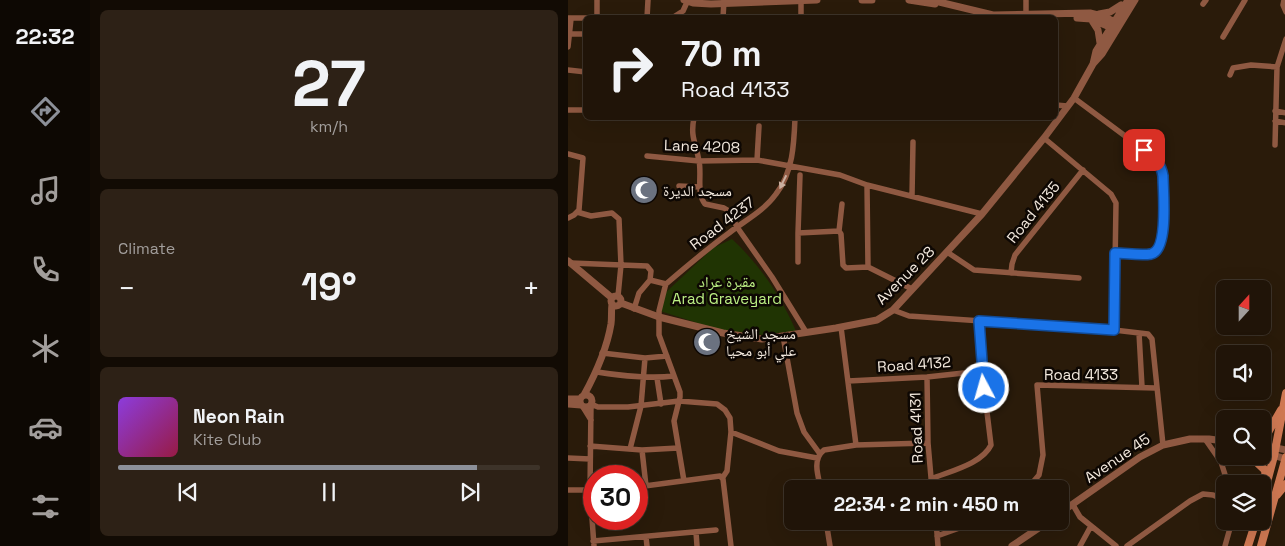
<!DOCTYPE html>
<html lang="en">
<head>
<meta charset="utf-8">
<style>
	:root { --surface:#201408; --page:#2d2116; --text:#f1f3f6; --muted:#a29e9c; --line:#3d3329; --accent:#8c9099 }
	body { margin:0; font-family:"Space Grotesk","Noto Naskh Arabic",sans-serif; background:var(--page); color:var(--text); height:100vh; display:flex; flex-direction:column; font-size:19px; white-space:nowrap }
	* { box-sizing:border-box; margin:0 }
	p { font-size:16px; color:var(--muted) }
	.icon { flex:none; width:28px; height:28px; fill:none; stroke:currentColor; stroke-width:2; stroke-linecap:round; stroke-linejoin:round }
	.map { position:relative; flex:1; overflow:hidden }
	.details { display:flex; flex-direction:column; gap:10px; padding:10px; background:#120b04; width:478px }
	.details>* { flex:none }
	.banner { position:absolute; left:15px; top:15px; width:475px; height:105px; border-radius:8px; box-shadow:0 5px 20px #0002,0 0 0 1px var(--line); background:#201408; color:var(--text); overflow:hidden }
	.needle { width:32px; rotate:21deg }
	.fabs { position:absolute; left:648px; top:280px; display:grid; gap:10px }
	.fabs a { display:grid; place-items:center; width:55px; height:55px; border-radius:8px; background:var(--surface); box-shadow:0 5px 20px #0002,0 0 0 1px var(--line); font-size:25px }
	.speed { position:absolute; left:15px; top:465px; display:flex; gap:10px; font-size:25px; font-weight:700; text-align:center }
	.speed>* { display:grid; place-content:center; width:65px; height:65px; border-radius:50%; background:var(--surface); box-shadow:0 5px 20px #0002,0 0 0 1px var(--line); line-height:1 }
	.speed .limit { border:8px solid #d22; background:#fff; color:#111 }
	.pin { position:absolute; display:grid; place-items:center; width:42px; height:42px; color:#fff; margin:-21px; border-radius:10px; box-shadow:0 2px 8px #0006 }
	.me { position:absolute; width:55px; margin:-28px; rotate:354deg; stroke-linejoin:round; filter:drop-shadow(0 0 4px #0008) }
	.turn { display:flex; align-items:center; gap:18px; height:105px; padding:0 15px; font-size:22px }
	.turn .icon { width:65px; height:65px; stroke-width:2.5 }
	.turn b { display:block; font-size:35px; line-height:42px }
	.big { font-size:38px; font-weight:800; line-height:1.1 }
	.details .widget { flex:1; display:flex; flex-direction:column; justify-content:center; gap:8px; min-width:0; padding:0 18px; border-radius:8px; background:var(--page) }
	.details .dial { align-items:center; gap:0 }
	.dial b { font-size:65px; line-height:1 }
	.song { display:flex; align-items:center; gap:15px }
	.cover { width:60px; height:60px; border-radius:8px; background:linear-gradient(135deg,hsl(270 70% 55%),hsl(340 70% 35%)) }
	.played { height:5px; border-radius:2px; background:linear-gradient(90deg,var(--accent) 85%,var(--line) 85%) }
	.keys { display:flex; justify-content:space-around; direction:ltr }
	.heat { display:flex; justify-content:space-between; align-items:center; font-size:28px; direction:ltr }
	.trip { position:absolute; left:216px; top:480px; width:285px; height:50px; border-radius:8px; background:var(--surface); box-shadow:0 5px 20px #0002,0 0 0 1px var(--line); font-weight:800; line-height:50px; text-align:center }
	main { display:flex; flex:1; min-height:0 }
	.menu { display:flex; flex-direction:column; width:90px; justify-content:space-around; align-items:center; background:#0d0803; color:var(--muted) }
	.menu .icon { width:35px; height:35px }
	.menu .on { color:var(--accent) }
	.menu b { font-size:22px; color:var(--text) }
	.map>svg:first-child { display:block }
	.green { fill:#203403 }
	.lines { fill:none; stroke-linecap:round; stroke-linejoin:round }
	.minor { stroke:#8f5942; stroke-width:5.5 }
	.tertiary { stroke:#8f5942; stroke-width:7 }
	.secondary { stroke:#d07953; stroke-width:8 }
	.oneway { fill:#cbafa0 }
	.route-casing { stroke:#114b97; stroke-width:12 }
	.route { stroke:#1a73e8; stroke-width:9 }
	.labels { text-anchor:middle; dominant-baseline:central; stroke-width:5; stroke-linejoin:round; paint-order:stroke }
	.street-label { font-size:15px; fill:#f3e9de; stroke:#0d0703 }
	.poi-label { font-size:15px; fill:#f3e9de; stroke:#0d0703; text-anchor:start }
	.park-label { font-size:15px; fill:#bcf084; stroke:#0d0703 }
</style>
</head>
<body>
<main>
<nav class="menu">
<b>22:32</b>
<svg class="icon on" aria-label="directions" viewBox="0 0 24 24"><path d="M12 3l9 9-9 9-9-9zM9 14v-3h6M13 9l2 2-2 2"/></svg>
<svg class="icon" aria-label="music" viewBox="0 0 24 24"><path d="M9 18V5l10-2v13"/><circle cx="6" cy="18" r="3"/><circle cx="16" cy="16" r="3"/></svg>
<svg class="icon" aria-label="phone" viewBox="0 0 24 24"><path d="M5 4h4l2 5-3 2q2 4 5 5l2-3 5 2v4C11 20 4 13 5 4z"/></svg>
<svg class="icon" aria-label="climate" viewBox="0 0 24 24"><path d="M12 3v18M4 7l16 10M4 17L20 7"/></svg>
<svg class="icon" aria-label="car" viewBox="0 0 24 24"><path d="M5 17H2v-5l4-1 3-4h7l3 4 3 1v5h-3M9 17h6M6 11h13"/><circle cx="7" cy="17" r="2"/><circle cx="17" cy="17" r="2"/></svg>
<svg class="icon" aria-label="filters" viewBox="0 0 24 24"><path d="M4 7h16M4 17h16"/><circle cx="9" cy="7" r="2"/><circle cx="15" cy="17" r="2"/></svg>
</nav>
<section class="details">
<div class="widget dial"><b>27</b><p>km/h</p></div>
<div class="widget"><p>Climate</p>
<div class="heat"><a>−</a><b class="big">19°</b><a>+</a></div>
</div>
<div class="widget">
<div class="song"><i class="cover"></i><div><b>Neon Rain</b><p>Kite Club</p></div></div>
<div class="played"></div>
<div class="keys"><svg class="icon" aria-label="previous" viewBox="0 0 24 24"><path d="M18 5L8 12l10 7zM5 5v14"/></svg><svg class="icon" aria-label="pause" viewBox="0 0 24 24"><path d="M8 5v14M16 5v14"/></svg><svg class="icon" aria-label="next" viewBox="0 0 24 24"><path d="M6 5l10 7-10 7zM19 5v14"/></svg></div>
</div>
</section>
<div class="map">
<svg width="718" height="546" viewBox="0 0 718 546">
	<rect width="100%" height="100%" fill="#2a1b0a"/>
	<path class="green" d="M164 239C192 265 213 296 228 331L192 335 164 334 92 311 96 294 145 248Z"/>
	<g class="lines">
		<path class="minor" d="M458 0V15
			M716 0 715 5 718 12
			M635 4 638 0
			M0 18H18
			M29 18V0
			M79 18 80 0
			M104 18 115 11 120 0
			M155 18 156 0
			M233 18V1
			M2 34H18
			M655 37 677 0
			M0 47 3 19
			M0 70 18 72
			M662 75 665 68 683 65 709 67
			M506 98 588 159 594 168 595 176C595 191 601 250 583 254 572 256 558 253 547 253
			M488 105 499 106
			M0 110H18
			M707 111 718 113
			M126 118C122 137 128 143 131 161 134 174 128 193 137 204L156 208 161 211 169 227 204 277 238 332
			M707 121 718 123
			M476 138 543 194 548 203 546 330
			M707 145 709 67 718 39
			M0 154 15 158 11 210 6 215 0 218
			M79 156 131 161 189 160 222 166 272 175 299 185 414 214
			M189 160 191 126
			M232 175 230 233 271 231 273 234 275 265 278 268 300 267
			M299 185 300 267 344 289
			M111 186 132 187
			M344 196 345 142
			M9 212 23 216 44 213 51 219 53 265 50 296
			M271 231 274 204
			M379 252 406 270 511 278
			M230 262V233
			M3 263 79 266 83 271 82 280 98 284
			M443 273 444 264 447 255 515 170
			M66 309 71 293 82 280
			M325 310 341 316 546 330 580 334 584 339 595 445
			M273 327 288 445
			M571 333 574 387
			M215 336 229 413 236 432 252 454
			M34 353 77 358 99 356
			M29 372C55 376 80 379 106 376
			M359 377 360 443 364 489
			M89 378 93 404
			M280 381 359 377 414 371
			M23 404 30 407H60L111 401 149 404 157 410 162 418 163 432 159 471 155 477
			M23 405 22 490 26 546
			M15 407 23 420
			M163 432 211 451 249 458
			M637 439 653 462 660 484
			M22 446 74 450 110 448
			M62 449 73 406 77 358
			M74 450 78 486
			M0 458 22 459
			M363 479C382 471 414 464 423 445L414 371 411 321
			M116 481 106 421 112 397V392L91 335V311L97 287 98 284C119 266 139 249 161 233 176 221 196 211 208 194 225 172 226 144 227 118
			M69 487 152 476 155 479 163 546
			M253 489C250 476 244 459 256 450L288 445 360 443
			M459 489 471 475 475 455 469 385 588 388
			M0 490H26
			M505 505 512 517 548 546
			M258 521 262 546
			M368 521 370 546
			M128 532 129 546
			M369 536 411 521
			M78 537 79 546
			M25 541 148 530
			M512 546 523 526
			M559 546 622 501 635 494 645 495 656 500
			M657 546 664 521"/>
		<path class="tertiary" d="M116 0 125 3 143 4 249 0
			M294 0H304
			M341 0 367 4
			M363 0 425 15 522 13 534 16 545 21 548 31
			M531 14 542 12 553 5
			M509 18 523 19 544 28
			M523 19 530 30 532 43
			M525 64 528 51 560 0
			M0 261 44 298
			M43 301a5 5 0 1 1 10 0a5 5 0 1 1-10 0Z
			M53 303 91 317 155 333 194 339 268 328 309 320 325 310 414 214 476 138 506 98 525 64 534 54 567 0
			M12 401a6 6 0 1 1 12 0a6 6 0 1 1-12 0Z
			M16 395C28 373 39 348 43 324 44 317 43 311 44 304
			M0 399H12
			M0 404 13 405
			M694 445 718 450
			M694 452 718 459
			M492 513 572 457 595 445 622 439H641L656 441
			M444 546 481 521"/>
		<path class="secondary" d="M694 440 698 436 713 410
			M682 456 697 470 698 480
			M709 495 718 484
			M694 501 706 456 718 393
			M680 546 688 521
			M693 546 718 457"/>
	</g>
	<defs><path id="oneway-solid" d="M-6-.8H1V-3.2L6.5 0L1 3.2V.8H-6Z" transform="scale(1.25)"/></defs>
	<use class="oneway" href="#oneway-solid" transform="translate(215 182) rotate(116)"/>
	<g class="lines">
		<g class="route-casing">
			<path id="route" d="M416 388 411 321 546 330 547 253C558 253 572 256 583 254 601 250 595 191 595 176 593 163 586 158 576 150"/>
		</g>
		<use href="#route" class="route"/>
	</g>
	<defs>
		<g id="mosque-disc" transform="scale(1.4375)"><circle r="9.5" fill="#6b7280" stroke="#0d0703"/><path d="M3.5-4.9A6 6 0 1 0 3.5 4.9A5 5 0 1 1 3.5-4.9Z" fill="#fff"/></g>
	</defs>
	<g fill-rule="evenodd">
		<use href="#mosque-disc" x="76" y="190"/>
		<use href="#mosque-disc" x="139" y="342"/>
	</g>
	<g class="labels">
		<g class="street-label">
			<text transform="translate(134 146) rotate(2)">Lane 4208</text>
			<text transform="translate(465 212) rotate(-51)">Road 4135</text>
			<text transform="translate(154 223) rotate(-37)">Road 4237</text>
			<text transform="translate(337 275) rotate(-45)">Avenue 28</text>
			<text transform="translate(346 364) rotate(-4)">Road 4132</text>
			<text x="513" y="374">Road 4133</text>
			<text transform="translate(348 428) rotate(-92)">Road 4131</text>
			<text transform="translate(549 458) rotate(-34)">Avenue 45</text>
		</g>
		<g class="poi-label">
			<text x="95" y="190">مسجد الديرة</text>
			<text x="158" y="333">مسجد الشيخ<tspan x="158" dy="17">علي أبو محيا</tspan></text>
		</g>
		<g class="park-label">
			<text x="159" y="281">مقبرة عراد<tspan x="159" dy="17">Arad Graveyard</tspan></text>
		</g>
	</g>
</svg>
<div class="fabs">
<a><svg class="needle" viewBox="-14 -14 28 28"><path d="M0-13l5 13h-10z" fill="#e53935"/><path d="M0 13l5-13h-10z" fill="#a29e9c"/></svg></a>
<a><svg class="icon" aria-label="sound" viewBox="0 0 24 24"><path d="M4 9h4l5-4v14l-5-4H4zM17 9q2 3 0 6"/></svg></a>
<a><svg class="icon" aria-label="search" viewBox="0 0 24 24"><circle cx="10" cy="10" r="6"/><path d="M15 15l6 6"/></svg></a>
<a><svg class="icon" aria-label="layers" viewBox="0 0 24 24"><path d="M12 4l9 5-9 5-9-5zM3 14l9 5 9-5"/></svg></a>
</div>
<div class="speed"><div class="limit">30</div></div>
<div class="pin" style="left:576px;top:150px;background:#d93025"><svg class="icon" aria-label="arrive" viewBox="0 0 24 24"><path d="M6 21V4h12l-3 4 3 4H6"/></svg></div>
<svg class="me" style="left:416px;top:388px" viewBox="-20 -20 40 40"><circle r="17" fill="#1a73e8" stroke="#fff" stroke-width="3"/><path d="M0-11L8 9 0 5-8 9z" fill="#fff"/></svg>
<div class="trip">22:34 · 2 min · 450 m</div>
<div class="banner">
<div class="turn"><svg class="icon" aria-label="right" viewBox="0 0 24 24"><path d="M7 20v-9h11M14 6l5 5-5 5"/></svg><div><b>70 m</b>Road 4133</div></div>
</div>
</div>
</main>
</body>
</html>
